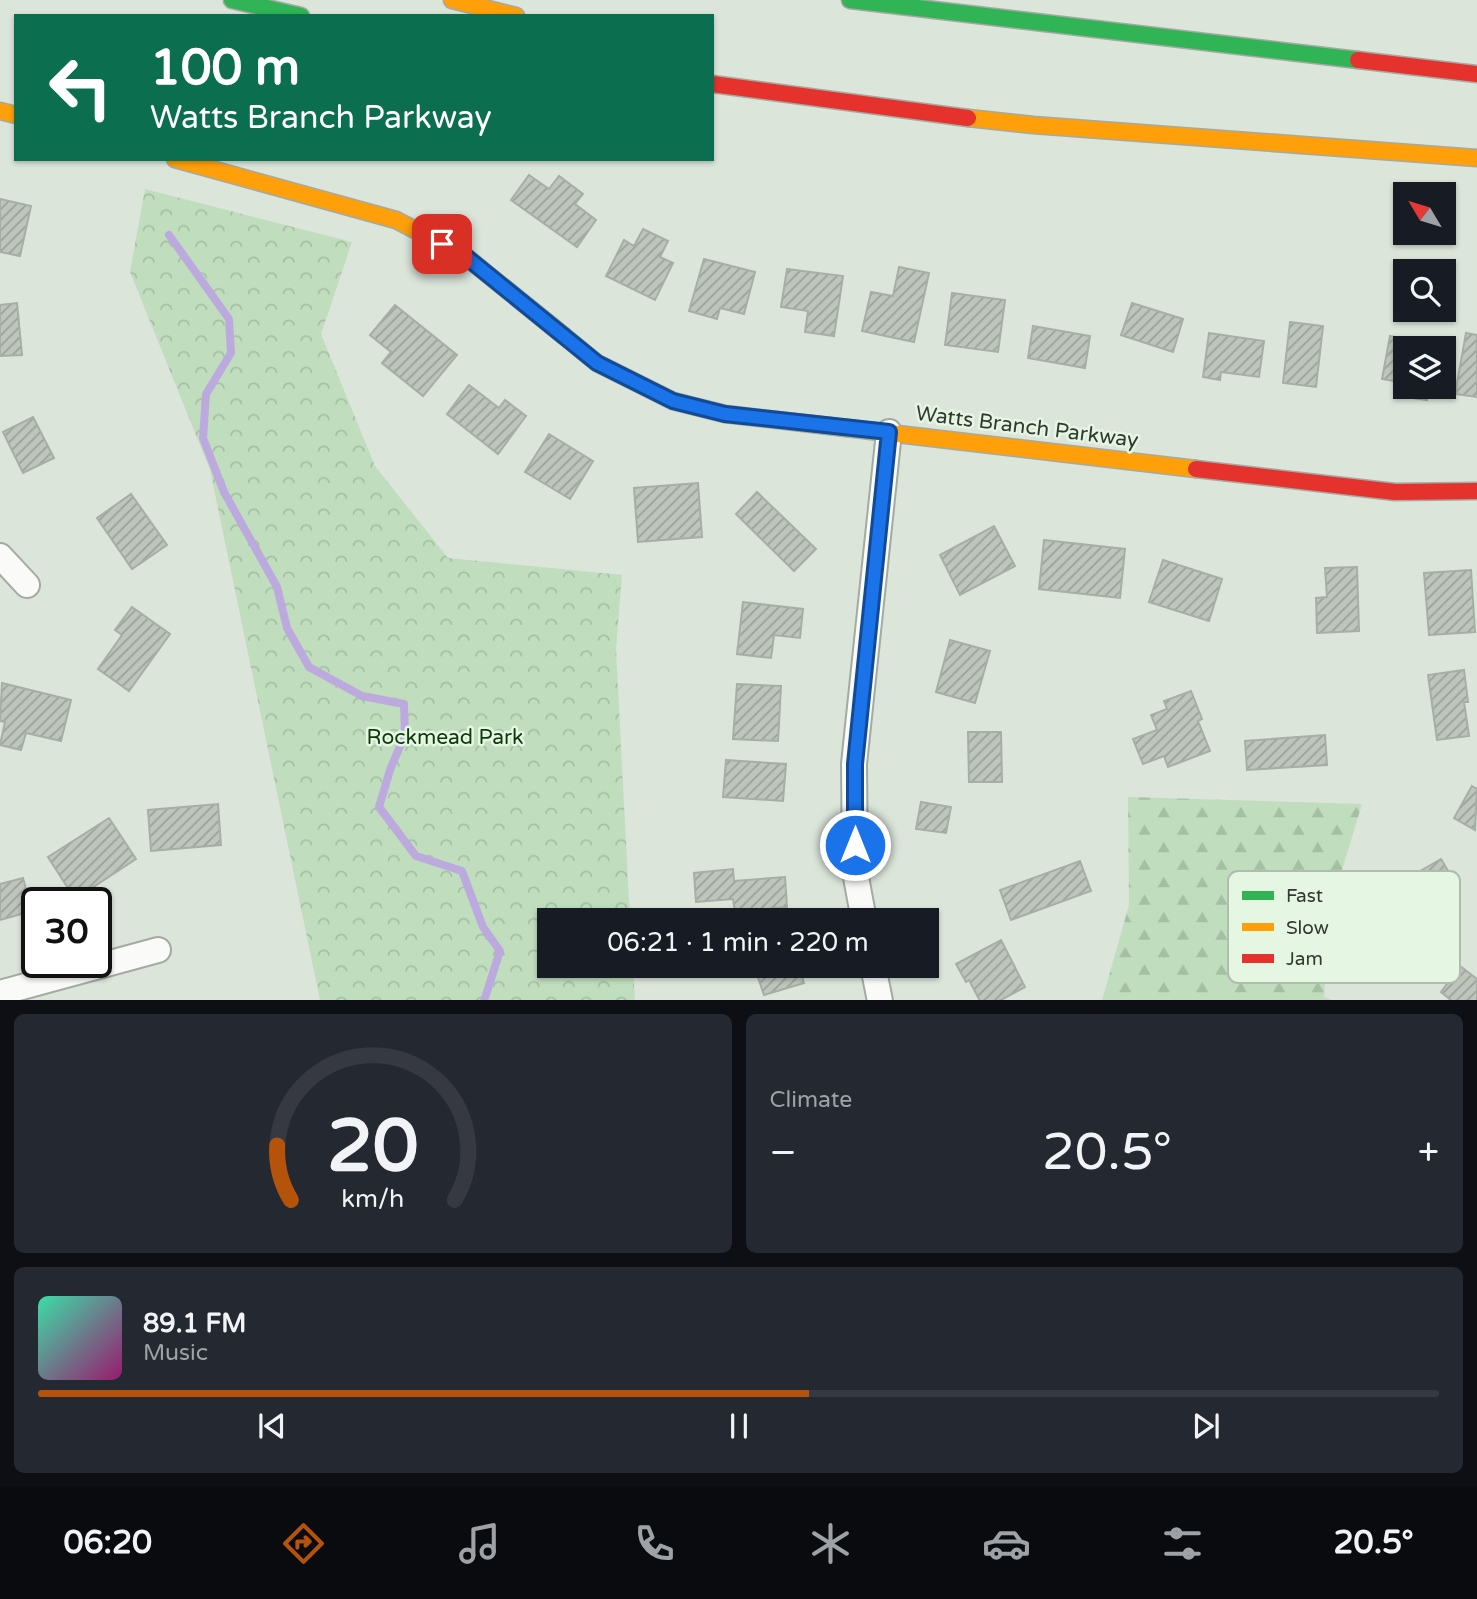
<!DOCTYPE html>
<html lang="en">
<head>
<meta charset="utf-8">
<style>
	:root { --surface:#171b24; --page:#242831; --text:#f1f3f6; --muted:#9ea1a6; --line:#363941; --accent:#b45309 }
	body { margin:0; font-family:"Varela Round",sans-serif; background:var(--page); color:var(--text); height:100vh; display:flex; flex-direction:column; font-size:26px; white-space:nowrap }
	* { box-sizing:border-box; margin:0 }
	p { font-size:23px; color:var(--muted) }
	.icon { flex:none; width:38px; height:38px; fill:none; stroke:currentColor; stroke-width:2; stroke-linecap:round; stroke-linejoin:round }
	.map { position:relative; height:1000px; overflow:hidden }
	.panel { display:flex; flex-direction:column; gap:14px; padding:14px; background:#0d0f14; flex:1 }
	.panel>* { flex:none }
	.banner { position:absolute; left:14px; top:14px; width:700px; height:147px; border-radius:0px; box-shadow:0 2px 5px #0004; background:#0b6e4f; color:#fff; overflow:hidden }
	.needle { width:46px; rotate:308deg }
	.tools { position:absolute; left:1393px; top:182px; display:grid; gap:14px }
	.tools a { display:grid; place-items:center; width:63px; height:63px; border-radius:0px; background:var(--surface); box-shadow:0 2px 5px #0004; font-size:35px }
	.speed { position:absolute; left:21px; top:887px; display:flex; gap:14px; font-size:35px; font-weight:700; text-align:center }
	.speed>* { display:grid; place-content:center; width:91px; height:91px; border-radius:50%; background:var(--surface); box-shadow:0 2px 5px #0004; line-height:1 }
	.speed .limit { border:4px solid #111; border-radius:10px; background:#fff; color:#111 }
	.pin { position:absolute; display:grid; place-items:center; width:60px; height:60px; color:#fff; margin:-30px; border-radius:14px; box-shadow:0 4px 10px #0006 }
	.me { position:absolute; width:77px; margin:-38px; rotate:0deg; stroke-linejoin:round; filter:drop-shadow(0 0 5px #0008) }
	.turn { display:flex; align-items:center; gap:24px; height:147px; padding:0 21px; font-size:32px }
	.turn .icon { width:91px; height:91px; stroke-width:2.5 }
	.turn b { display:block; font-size:49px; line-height:60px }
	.big { font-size:52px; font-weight:600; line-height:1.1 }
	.panel .card { flex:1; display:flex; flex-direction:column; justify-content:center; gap:10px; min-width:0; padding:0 24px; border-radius:10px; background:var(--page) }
	.panel .dial { align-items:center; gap:0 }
	.dial svg { height:182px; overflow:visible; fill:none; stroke:var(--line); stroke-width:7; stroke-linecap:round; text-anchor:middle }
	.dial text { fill:var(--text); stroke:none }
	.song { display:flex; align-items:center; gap:21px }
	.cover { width:84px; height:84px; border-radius:10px; background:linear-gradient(135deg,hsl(160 70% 55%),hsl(320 70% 35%)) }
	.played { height:7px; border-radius:4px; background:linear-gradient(90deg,var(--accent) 55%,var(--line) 55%) }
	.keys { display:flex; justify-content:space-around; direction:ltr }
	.heat { display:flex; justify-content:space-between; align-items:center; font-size:38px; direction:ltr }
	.panel .tiles { flex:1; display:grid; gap:14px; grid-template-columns:1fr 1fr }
	.card:last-child { grid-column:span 2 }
	.trip { position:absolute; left:537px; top:908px; width:402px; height:70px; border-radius:0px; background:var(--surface); box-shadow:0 2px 5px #0004; font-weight:600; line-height:70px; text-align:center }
	.dock { display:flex; height:112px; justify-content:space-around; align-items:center; background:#090b0e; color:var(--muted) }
	.dock .icon { width:49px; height:49px }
	.dock .selected { color:var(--accent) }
	.dock b { font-size:32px; color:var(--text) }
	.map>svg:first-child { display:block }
	.forest { fill:url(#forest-firs) }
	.park { fill:url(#park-crowns) }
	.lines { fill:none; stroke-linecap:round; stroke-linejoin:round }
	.stream { stroke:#bcaadf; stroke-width:8 }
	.building { fill:url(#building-hatch); stroke:#a7aea6; stroke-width:2 }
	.street-casing { stroke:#a3aaa2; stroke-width:28 }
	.fast-casing { stroke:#a3aaa2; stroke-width:19 }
	.slow-casing { stroke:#a3aaa2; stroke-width:19 }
	.jam-casing { stroke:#a3aaa2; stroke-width:19 }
	.street { stroke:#fafbf9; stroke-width:24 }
	.fast { stroke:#30b455; stroke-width:16 }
	.slow { stroke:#ff9f0a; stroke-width:16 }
	.jam { stroke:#e5322d; stroke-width:16 }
	.route-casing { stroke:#114b97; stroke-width:18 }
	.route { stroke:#1a73e8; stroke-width:12 }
	.labels { text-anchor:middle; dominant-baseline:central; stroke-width:5; stroke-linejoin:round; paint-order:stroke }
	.street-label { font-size:21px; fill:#323931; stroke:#e5f6e3 }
	.park-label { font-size:21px; fill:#0b390a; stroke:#e5f6e3 }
	.key { fill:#e5f6e3; stroke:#afbdae; stroke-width:2 }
	.key-label { font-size:19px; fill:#323931 }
</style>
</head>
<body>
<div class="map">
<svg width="1477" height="1001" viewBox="0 0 1477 1001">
	<defs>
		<pattern id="forest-firs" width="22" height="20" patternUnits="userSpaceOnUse" patternTransform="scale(1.75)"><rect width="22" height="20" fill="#c0debd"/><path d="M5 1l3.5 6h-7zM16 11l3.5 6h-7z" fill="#a5bfa3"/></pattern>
		<pattern id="park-crowns" width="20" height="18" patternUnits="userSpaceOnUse" patternTransform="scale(1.75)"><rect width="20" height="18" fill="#c0debd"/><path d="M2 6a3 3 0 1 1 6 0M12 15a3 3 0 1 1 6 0" fill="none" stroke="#a5bfa3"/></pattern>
		<pattern id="building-hatch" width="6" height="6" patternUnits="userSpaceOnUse" patternTransform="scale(1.75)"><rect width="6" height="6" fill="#bdc5bc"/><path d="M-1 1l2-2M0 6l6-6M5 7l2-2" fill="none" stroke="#9aa199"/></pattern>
	</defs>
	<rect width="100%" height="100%" fill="#dbe5da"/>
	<path class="forest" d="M1128 797 1362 804 1332 903 1324 997 1332 1000H1102L1129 905Z"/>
	<path class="park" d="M145 189 352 242 321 334 375 466 448 558 622 575 616 649 630 920H550V966H633L635 1000H320L210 470 130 272Z"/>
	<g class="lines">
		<path class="stream" d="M169 235 229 319 231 353 206 394 203 438 224 492 277 587 287 628 309 667 362 696 404 704 405 734 390 770 379 807 416 856 462 871 483 927 500 951 484 1001"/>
	</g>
	<path class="building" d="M529 175 549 189 559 176 583 194 575 204 596 220 577 247 511 200Z
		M0 199 31 206 20 256 0 252Z
		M643 229 668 241 660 257 673 263 655 300 606 276 624 240 634 246Z
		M704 259 755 272 744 314 720 308 717 319 689 311Z
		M899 267 929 273 914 342 862 331 871 292 893 296Z
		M787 269 843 276 834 336 805 332 808 311 781 307Z
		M952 293 1005 300 998 352 945 345Z
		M17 303 22 355 0 356V305Z
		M1132 303 1183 319 1173 352 1121 335Z
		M395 305 457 355 423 396 382 363 391 352 370 335Z
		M1290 322 1323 326 1316 387 1283 383Z
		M1033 326 1090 336 1085 368 1028 358Z
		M1209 333 1264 341 1259 377 1221 372 1220 380 1203 377Z
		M1466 333 1477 335V397L1455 394Z
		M1390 336 1436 344V348H1405V387H1429L1427 400 1398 396 1400 382 1382 379Z
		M469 385 499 408 505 400 526 416 498 454 447 414Z
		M33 417 54 458 23 473 3 432Z
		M549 434 593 461 570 499 525 472Z
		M698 483 702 537 638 542 634 488Z
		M757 492 816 549 794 571 736 514Z
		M131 494 167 545 132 569 97 518Z
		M994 526 1015 566 960 595 940 555Z
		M1044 540 1125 549 1120 598 1039 589Z
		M1163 560 1222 579 1209 621 1149 602Z
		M1357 567 1359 631 1317 633 1316 598 1327 597 1325 568Z
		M1471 570 1475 632 1429 635 1424 573Z
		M743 602 803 609 800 638 774 635 771 658 737 654Z
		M132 607 170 634 129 691 98 669 122 635 115 630Z
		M950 640 990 651 975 703 936 692Z
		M1464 670 1468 702H1464L1469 736 1437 740 1428 675Z
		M2 683 71 700 61 741 26 733 21 750 0 745 5 722 0 721Z
		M737 684 781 686 778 741 733 739Z
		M1191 691 1202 719 1198 721 1210 751 1168 767 1164 756 1143 764 1133 739 1157 730 1151 715 1167 709 1164 701Z
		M968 732H1001L1002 782H969Z
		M1325 735 1327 765 1247 770 1245 741Z
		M726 760 786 764 783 801 723 797Z
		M1472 786 1477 789 1475 830 1454 818Z
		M921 802 951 807 946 833 916 829Z
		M218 804 221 845 151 851 148 810Z
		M109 818 136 859 75 899 48 857Z
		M1441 859 1457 886 1432 900 1443 919 1414 936 1387 890Z
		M1080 861 1091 891 1011 920 1000 890Z
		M733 869 734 881 785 877 787 907 735 912 733 899 696 902 694 873Z
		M23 878 32 911 0 920V884Z
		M1001 940 1025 987 999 1001H980L969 980 966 982 956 964Z
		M754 966H799L804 983 764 995Z
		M1460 966 1477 979V1001H1452L1441 992Z"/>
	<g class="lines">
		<g class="street-casing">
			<path id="street" d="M0 556 27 585
				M864 920 855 872 854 764 889 432
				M873 966 880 1001
				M0 993 158 950"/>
		</g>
		<g class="fast-casing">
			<path id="fast" d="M232 0 301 16
				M850 0 1358 60"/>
		</g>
		<g class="slow-casing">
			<path id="slow" d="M452 0 516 16
				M0 111 16 115
				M968 118 1033 125 1477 158
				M175 159 396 220 465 256 564 336
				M846 428 1196 469"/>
		</g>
		<g class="jam-casing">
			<path id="jam" d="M1358 60 1477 74
				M712 84 968 118
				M564 336 597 363 673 401 725 414 846 428
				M1196 469 1395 492 1477 491"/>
		</g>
		<use href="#street" class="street"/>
		<use href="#fast" class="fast"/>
		<use href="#slow" class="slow"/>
		<use href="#jam" class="jam"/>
	</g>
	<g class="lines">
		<g class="route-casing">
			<path id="route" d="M442 244 465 256 597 363 673 401 725 414 889 432 855 764V845"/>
		</g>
		<use href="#route" class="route"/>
	</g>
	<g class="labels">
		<g class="street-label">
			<text transform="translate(1027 427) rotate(7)">Watts Branch Parkway</text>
		</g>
		<g class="park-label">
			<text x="445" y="737">Rockmead Park</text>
		</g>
	</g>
	<rect x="1228" y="871" width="232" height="112" rx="10" class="key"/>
	<rect x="1242" y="891" width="32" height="9" fill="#30b455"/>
	<rect x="1242" y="923" width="32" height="8" fill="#ff9f0a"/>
	<rect x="1242" y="954" width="32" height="9" fill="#e5322d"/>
	<g class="key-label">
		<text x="1286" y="902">Fast</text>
		<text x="1286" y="934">Slow</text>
		<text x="1286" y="965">Jam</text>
	</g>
</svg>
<div class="tools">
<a><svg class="needle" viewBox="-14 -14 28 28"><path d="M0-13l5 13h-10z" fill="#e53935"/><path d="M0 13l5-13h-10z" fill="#9ea1a6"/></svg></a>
<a><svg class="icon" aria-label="search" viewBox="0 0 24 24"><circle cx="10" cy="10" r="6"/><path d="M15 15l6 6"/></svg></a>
<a><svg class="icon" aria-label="layers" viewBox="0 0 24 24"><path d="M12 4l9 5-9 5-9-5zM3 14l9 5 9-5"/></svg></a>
</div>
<div class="speed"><div class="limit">30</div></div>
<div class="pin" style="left:442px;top:244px;background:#d93025"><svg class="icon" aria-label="arrive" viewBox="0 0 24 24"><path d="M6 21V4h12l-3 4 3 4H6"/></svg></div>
<svg class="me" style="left:855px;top:845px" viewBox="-20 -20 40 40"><circle r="17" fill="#1a73e8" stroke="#fff" stroke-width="3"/><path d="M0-11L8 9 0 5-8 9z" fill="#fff"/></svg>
<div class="trip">06:21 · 1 min · 220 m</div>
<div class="banner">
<div class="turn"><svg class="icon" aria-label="left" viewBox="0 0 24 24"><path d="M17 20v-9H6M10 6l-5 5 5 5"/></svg><div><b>100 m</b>Watts Branch Parkway</div></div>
</div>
</div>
<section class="panel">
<div class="tiles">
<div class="card dial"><svg viewBox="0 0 100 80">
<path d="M14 69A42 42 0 1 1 86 69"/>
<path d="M14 69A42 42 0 0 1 8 45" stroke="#b45309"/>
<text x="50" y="56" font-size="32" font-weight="700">20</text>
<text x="50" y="72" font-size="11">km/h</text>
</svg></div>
<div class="card"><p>Climate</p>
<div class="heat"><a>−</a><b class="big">20.5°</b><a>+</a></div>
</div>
<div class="card">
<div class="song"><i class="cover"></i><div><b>89.1 FM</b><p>Music</p></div></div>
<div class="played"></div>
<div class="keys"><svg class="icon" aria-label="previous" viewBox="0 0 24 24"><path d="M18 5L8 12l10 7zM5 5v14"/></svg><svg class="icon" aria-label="pause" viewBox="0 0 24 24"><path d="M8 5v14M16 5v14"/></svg><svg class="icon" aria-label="next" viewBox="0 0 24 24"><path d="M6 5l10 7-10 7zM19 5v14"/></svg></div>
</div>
</div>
</section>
<nav class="dock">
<b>06:20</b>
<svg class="icon selected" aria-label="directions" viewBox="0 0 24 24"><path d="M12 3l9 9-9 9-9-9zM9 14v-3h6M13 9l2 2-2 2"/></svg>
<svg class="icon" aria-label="music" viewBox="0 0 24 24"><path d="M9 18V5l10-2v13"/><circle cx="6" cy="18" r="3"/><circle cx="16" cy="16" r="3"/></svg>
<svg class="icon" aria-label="phone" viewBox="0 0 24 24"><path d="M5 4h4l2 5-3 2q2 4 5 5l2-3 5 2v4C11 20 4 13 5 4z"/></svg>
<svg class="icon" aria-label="climate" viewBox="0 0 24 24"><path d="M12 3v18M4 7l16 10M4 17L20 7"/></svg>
<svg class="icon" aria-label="car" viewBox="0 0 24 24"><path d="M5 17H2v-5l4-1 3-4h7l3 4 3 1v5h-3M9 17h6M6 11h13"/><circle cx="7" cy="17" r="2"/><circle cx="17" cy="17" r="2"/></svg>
<svg class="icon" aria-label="filters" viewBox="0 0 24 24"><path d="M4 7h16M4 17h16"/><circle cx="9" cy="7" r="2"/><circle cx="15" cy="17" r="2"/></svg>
<b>20.5°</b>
</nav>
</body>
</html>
